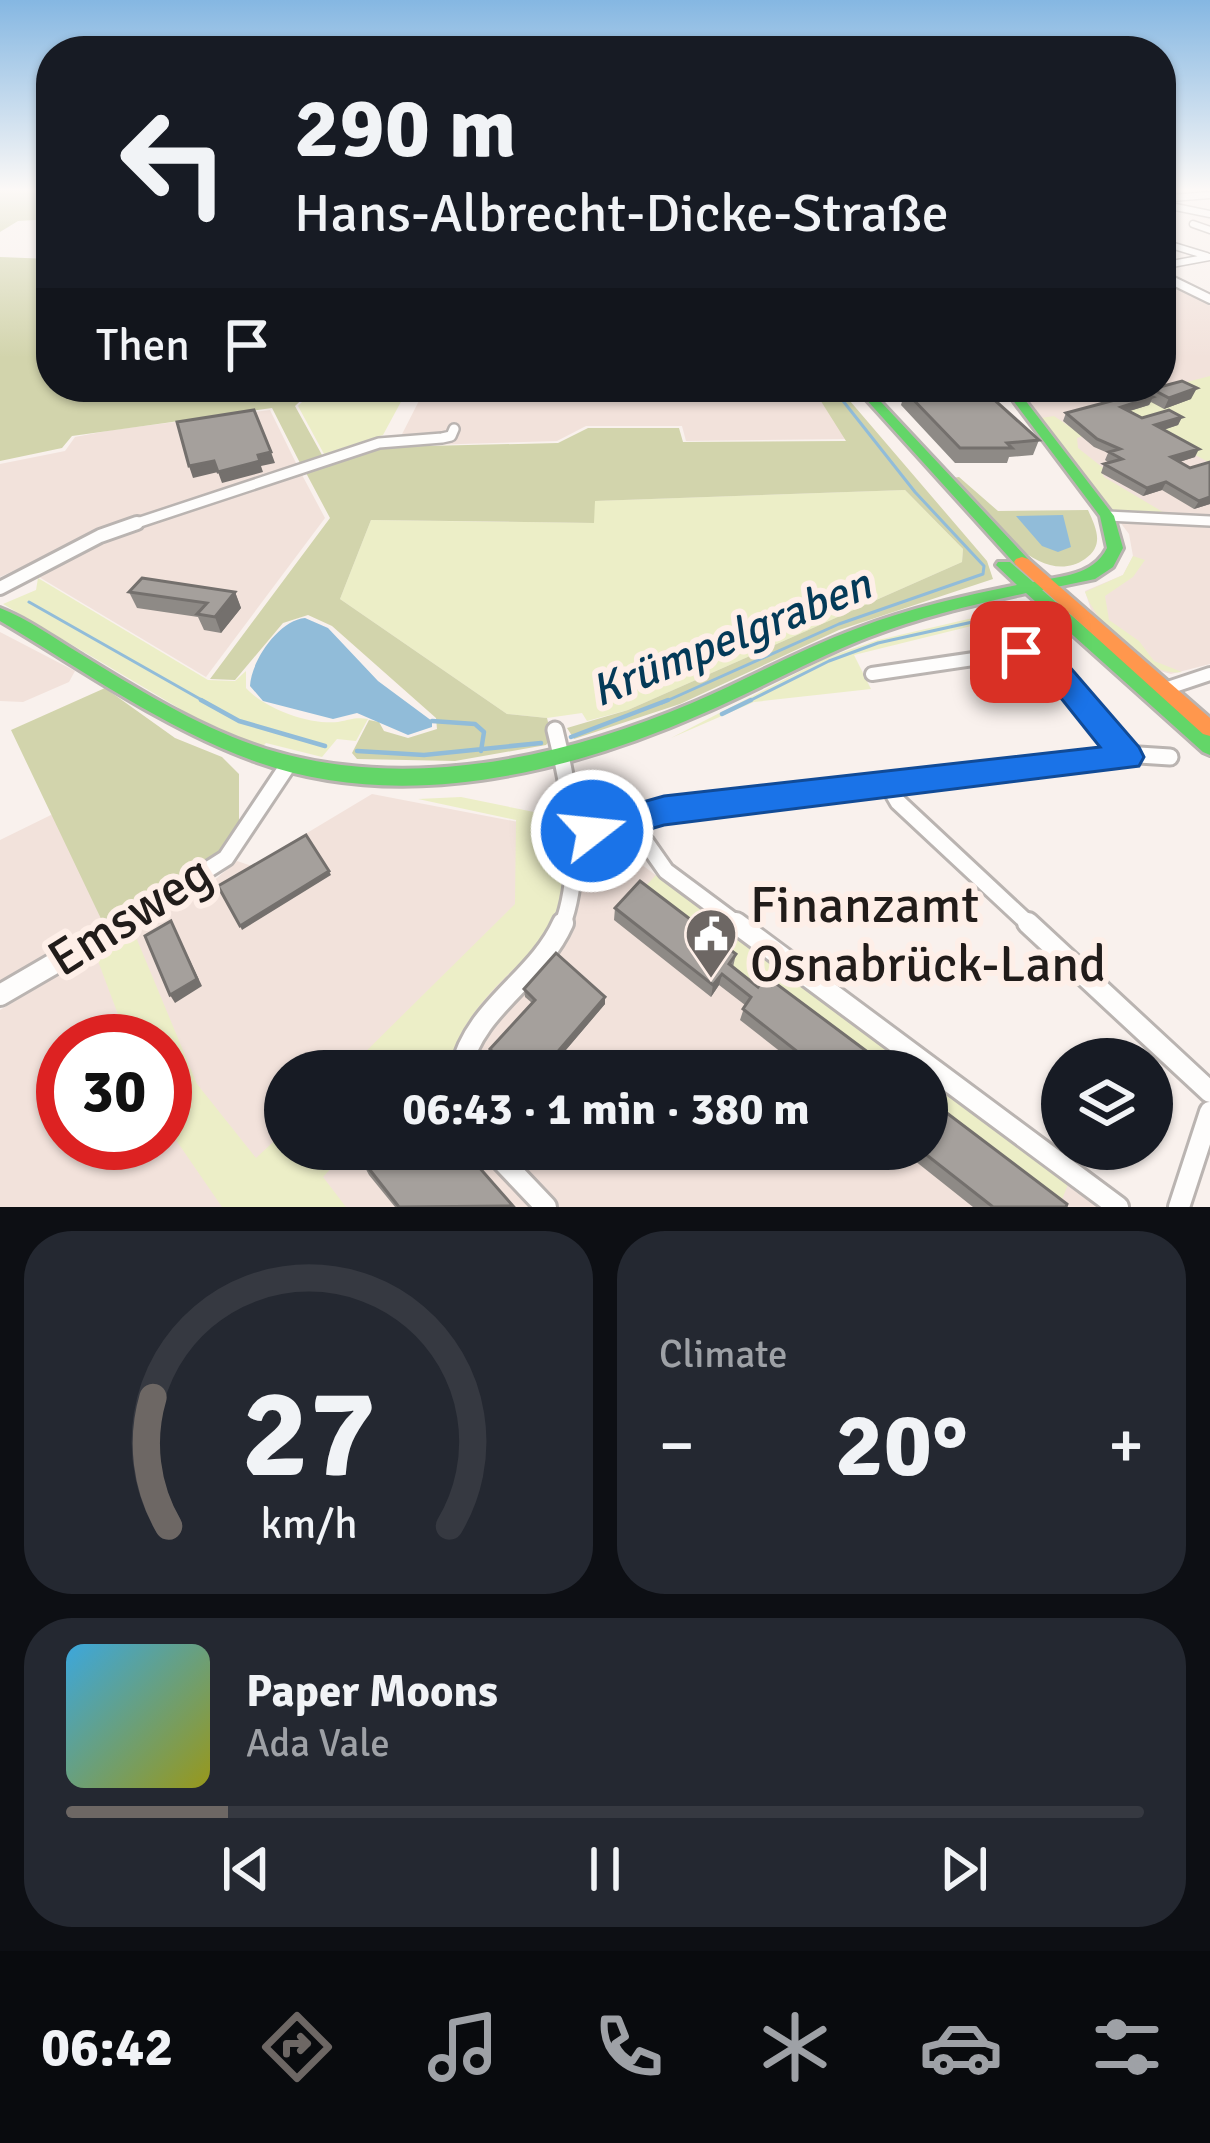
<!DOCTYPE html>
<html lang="en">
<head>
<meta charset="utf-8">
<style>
	:root { --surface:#171b24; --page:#242831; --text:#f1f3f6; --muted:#9ea1a6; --line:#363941; --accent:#6d6764 }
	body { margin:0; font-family:Signika,sans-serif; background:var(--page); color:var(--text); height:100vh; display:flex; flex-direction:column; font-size:45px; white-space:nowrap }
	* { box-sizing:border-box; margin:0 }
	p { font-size:39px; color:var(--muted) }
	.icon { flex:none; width:66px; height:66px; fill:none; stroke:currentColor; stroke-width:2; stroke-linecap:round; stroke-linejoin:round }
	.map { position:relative; height:1207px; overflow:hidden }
	.drawer { display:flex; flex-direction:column; gap:24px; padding:24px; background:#0d0f14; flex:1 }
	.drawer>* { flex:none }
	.banner { position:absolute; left:36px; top:36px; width:1140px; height:366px; border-radius:48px; box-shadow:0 3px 9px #0004; background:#171b24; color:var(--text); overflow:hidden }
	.fabs { position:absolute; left:1041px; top:1038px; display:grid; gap:24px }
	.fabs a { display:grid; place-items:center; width:132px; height:132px; border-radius:50%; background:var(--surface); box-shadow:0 3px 9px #0004; font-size:60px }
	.speed { position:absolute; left:36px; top:1014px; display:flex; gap:24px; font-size:60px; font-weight:700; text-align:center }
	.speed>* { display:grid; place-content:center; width:156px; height:156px; border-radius:50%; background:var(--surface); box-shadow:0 3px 9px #0004; line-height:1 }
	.speed .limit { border:18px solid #d22; background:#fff; color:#111 }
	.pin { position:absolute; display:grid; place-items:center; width:102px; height:102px; color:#fff; margin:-51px; border-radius:24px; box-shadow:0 6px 18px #0006 }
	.me { position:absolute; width:132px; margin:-66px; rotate:74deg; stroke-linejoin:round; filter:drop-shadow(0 0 9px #0008) }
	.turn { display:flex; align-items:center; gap:42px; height:252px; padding:0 60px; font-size:54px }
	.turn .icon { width:156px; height:156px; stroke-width:2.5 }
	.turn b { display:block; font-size:84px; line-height:102px }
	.then { display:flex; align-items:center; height:114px; padding:0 60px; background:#0003; gap:24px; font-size:45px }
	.big { font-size:90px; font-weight:700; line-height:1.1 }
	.drawer .widget { flex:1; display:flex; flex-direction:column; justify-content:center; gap:18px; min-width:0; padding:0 42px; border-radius:48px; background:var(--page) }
	.drawer .dial { align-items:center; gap:0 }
	.dial svg { height:312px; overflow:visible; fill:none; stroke:var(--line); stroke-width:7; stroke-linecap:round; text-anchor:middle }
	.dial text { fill:var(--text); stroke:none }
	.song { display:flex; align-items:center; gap:36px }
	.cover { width:144px; height:144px; border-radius:18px; background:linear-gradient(135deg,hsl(200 70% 55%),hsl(60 70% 35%)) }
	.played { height:12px; border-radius:6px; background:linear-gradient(90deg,var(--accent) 15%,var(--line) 15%) }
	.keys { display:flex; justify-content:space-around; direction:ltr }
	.heat { display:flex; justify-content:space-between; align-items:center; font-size:66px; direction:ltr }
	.drawer .tiles { flex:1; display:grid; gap:24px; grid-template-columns:1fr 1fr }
	.widget:last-child { grid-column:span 2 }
	.trip { position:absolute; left:264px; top:1050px; width:684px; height:120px; border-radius:60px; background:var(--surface); box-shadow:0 3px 9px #0004; font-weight:700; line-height:120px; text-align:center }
	.tab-bar { display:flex; height:192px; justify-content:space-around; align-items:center; background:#090b0e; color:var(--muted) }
	.tab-bar .icon { width:84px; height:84px }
	.tab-bar .current { color:var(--accent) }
	.tab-bar b { font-size:54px; color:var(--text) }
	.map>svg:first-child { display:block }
	.built { fill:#f2e2db; fill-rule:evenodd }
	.green { fill:#eceec7 }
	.forest { fill:#d2d4ac }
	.water { fill:#91bcd9 }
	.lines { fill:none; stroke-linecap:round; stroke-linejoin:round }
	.stream-far1 { stroke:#91bcd9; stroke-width:3 }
	.stream { stroke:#91bcd9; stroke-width:4.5 }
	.street-far5-casing { stroke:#bab4b1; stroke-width:9 }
	.street-far4-casing { stroke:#bab4b1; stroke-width:12 }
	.street-far3-casing { stroke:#bab4b1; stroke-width:14 }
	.street-far2-casing { stroke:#bab4b1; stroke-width:18 }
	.street-far1-casing { stroke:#bab4b1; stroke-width:21 }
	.street-casing { stroke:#bab4b1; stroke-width:26 }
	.fast-casing { stroke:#bab4b1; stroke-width:6 }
	.slow-casing { stroke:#bab4b1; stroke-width:6 }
	.street-far5 { stroke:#fefdfc; stroke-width:6 }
	.street-far4 { stroke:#fefdfc; stroke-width:8 }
	.street-far3 { stroke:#fefdfc; stroke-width:9 }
	.street-far2 { stroke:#fefdfc; stroke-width:12 }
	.street-far1 { stroke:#fefdfc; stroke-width:15 }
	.street { stroke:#fefdfc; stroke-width:20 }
	.fast { fill:#63d668; fill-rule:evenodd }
	.slow { fill:#ff974d; fill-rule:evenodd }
	.wall { fill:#8e8a86 }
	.shaded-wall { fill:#74706d }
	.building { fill:#a5a09c; stroke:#74706d; stroke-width:3 }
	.route { fill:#1a73e8; stroke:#114b97; stroke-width:3 }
	.labels { text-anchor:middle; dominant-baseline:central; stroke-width:12; stroke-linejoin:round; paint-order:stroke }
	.water-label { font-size:45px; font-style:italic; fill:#043a58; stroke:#feefe8 }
	.near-poi-label { font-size:51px; fill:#211c1a; stroke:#feefe8; text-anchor:start }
	.near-street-label { font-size:51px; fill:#211c1a; stroke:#feefe8 }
</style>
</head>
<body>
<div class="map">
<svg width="1210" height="1207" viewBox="0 0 1210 1207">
	<rect width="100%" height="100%" fill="#f9f1ed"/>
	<path class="built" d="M1161 277 1210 300V664L1171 674 1160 671 1091 610 1085 591 1123 575 1133 556 1129 534 1018 387H1161Z
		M426 387H812L846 439 686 441 682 426H586L557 441 396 446Z
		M270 410 297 465 94 534 0 577V464L65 451 75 437 112 430Z
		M301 473 325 518 206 677 39 577 108 539Z
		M0 632 75 671 69 682 23 702 0 701Z
		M372 794 607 839 920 1071H285V1149H927V1076L1103 1207H0V1010L205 888 237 861 252 866ZM63 1041H165V1143H63Z
		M55 813 104 925 0 985V840Z"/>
	<path class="green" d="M1210 376V463L1102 404Z
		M317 387H409L383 435 324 454 298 406Z
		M1054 416 1083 436 1077 438 1078 448 1107 471 1102 473 1104 477 1173 518 1113 510 1041 418Z
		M905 490 963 549 962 562 628 710 587 721 582 713 547 718 507 714 340 599 371 520 593 523 594 501Z
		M1133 556 1145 560 1133 577 1105 596 1109 620 1139 641 1154 661 1182 672C1146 678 1096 623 1085 592L1123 575Z
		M38 578 208 680 235 681 246 671V688C264 708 309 725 338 722 350 720 355 717 368 719L356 741 337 739 322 757 266 743 262 747 194 717 3 604 36 590Z
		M1020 607 1048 620 1063 633 1012 616 854 655 871 689 754 702 671 738 828 657 878 640Z
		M461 797 534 812V823L542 825 543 816 557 823 559 839H564C573 952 514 948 464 1028 456 1041 453 1056 448 1071H346L515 904 516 820 418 799Z
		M656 875 920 1071H873L727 975 733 965 639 893Z
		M133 930 197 1084 256 1158 285 1131V1149H349L323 1177 346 1207H222L165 1124V1041H128L95 953Z
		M927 1076 1069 1182 1059 1207 927 1113Z"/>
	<path class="forest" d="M0 190H51V219L18 221 0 232Z
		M0 257 51 259V387H315L295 406 322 455 300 463 272 408 72 436 62 448 0 461Z
		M812 387H838L987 561 993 579 839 630 680 704 574 739 567 728 628 710 962 562 963 549 905 490 595 501 594 523 371 520 340 599 507 714 547 718 552 738 546 745 455 761 357 759 352 753 369 720 379 722 384 731 408 738 437 729 436 718 332 626 308 615 283 623 235 680 210 679 330 518 305 471 384 447 558 443 588 428H679L683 442 846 441Z
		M959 477 998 511 1088 510C1096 528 1105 545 1085 559 1037 592 981 508 952 478Z
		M105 688 175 738 222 757 239 774V828L210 862 104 925 11 730Z"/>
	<path class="water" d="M1063 515 1071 547 1058 552 1042 546 1016 516Z
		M305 618 328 628 378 681 432 721V727L408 735 357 713 333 719 263 701 250 686C251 661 279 620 305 618Z"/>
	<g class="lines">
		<path class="stream-far1" d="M29 602 207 703
			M662 703 839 624 983 574 984 566 915 492 832 387
			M745 703 829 661 878 643 1022 611"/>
		<path class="stream" d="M201 700 239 721 325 746
			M722 714 751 700
			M432 721 475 724 484 732 481 751
			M571 737 668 700
			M357 751 424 755 541 743"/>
		<g class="street-far5-casing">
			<path id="street-far5" d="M1171 198 1210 195
				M1161 204 1210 214
				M1193 224 1210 230
				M1161 242 1207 256
				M1161 266 1210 257
				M1161 275 1166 278"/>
		</g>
		<g class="street-far4-casing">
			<path id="street-far4" d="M1161 275 1210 299"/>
		</g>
		<g class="street-far3-casing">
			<path id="street-far3" d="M1107 516 1210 521
				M128 526 379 443 442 438 451 436 454 429"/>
		</g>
		<g class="street-far2-casing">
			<path id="street-far2" d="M0 588 100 536 137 523
				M872 674 1021 652 1038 656 1079 703
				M1162 690 1210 674"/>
		</g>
		<g class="street-far1-casing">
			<path id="street-far1" d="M1077 700 1127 756
				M555 730C570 791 585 865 562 926
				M887 783 898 802 1031 926
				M631 821 666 871 740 926
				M571 825 608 829 664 811 1139 755 1170 757
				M119 926 226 858 288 765"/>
		</g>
		<g class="street-casing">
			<path id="street" d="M736 923 1118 1207
				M1028 923 1210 1092
				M0 995 124 923
				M460 1071C475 1006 537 981 563 923
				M491 1149 546 1207
				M1179 1207 1210 1112"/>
		</g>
		<g class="fast-casing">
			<path id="fast" d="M855 387H867L1028 559 1030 562 1028 565H1016Z
				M1003 387H1015L1114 516 1123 548 1113 567 1095 579 1042 590 1210 735V755L1203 752 1026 593C973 605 920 617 869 637 812 659 760 689 704 713 566 774 401 814 254 761 163 728 83 670 0 621V608C28 619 54 638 79 653 138 689 199 728 266 749 406 792 560 759 692 703 748 679 801 649 858 628 910 608 963 596 1017 585L996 565 998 562H1010L1033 582C1061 576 1093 576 1107 548L1100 516Z"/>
		</g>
		<g class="slow-casing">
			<path id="slow" d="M1022 557 1028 559 1210 718V736L1203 734 1016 565 1014 562 1016 559Z"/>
		</g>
		<use href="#street-far5" class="street-far5"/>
		<use href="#street-far4" class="street-far4"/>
		<use href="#street-far3" class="street-far3"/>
		<use href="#street-far2" class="street-far2"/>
		<use href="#street-far1" class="street-far1"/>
		<use href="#street" class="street"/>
		<use href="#fast" class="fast"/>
		<use href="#slow" class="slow"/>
	</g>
	<path class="wall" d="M453 387H797L795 399 455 402Z
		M1087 387H1133L1149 395 1152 389 1191 399 1164 409 1151 402 1149 405 1129 411 1142 418 1182 417 1178 425 1163 430 1195 457 1179 462 1210 504 1194 509 1162 490 1143 496 1101 473 1104 464 1109 463 1105 460 1108 453 1094 447 1063 421 1066 413 1102 403 1085 393Z
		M905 391 1039 440 1033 455 1009 457 1007 463H955L901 405Z
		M129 592H235L241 608 221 633 204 630 198 617 137 608Z
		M615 908 736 954 733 967 876 1071H805L740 1020 745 1005 719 985 711 997 614 920Z
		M524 989 605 1004 548 1071H506L491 1056 490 1049 532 1003 525 997Z
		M900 1149H927L1066 1207H973Z
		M359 1156 514 1207H395L369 1175Z"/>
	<path class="shaded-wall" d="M1197 388 1191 399 1164 409 1169 398Z
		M1153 397 1149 405 1117 415 1121 407Z
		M1182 417 1178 425 1151 434 1155 425Z
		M1199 449 1195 457 1167 466 1171 457Z
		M271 452 275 463 261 466 263 472 222 483 218 472 193 478 189 466Z
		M1166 482 1162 490 1143 496 1147 488Z
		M1210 497V504L1194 509 1199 501Z
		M235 592 241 608 221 633 215 617Z
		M329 871 331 875 242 930 240 926Z
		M171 921 202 986 175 1003 170 995Z
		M722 974 719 985 711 997 713 985Z
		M605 997V1004L548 1071H541Z"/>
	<path class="building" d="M1182 381 1197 388 1169 398 1152 389Z
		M453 387H585L453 388Z
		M951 387H980L1039 440 1007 443 1012 448H960L905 391Z
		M1091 387H1133L1153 397 1121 407 1142 418 1169 410 1182 417 1155 425 1199 449 1171 457 1190 468 1210 462V497L1199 501 1166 482 1147 488 1104 464 1122 459 1109 452 1120 449 1097 439 1066 413 1115 400Z
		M254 410 271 452 258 455 260 461 218 472 214 461 189 466 177 422Z
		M142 578 235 592 215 617 197 614 207 603 129 592Z
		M306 835 329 871 240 926 218 886Z
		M640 881 736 954 729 964 758 987 766 976 881 1062 876 1071H822L743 1009 751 997 722 974 713 985 615 908Z
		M171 921 197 979 170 995 145 936Z
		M556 953 605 997 541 1071H511L490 1049 535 1000 524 989Z
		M927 1098 1067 1204 1066 1207H993L919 1149H927Z
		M366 1149H463L513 1206 399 1207 359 1156Z"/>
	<linearGradient id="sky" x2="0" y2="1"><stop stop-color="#85b7e2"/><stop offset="0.53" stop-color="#fcf9f7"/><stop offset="1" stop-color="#fcf9f7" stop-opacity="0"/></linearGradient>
	<rect width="1210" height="358" fill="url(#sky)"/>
	<path class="route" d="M1021 642 1062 658 1139 747 1144 757 1139 766 664 825 592 846 579 842 574 831 579 820 664 796 1100 747 1041 673 1010 659 1006 652Z"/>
	<defs>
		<g id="civic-pin" transform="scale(2.7)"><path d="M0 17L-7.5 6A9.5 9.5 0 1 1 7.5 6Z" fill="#6d6764" stroke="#feefe8"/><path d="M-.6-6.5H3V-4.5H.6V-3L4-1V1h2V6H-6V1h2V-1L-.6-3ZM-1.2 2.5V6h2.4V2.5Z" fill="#fff"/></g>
	</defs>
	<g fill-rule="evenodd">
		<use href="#civic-pin" x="711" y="934"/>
	</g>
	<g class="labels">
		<g class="water-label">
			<text transform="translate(731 638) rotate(-22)">Krümpelgraben</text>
		</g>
		<g class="near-poi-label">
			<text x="750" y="905">Finanzamt<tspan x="750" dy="59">Osnabrück-Land</tspan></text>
		</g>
		<g class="near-street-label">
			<text transform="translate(130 916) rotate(-32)">Emsweg</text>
		</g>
	</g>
</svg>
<div class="fabs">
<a><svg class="icon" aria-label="layers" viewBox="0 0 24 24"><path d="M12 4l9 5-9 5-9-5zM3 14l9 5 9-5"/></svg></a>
</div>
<div class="speed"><div class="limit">30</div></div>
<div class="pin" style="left:1021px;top:652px;background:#d93025"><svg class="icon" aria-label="arrive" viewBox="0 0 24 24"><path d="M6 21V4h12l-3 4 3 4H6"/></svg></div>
<svg class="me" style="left:592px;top:831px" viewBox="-20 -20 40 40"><circle r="17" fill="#1a73e8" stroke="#fff" stroke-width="3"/><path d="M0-11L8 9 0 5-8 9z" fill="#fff"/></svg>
<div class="trip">06:43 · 1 min · 380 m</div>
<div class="banner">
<div class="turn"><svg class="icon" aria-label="left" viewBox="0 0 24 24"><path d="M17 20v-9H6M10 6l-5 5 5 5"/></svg><div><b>290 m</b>Hans-Albrecht-Dicke-Straße</div></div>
<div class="then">Then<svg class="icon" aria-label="arrive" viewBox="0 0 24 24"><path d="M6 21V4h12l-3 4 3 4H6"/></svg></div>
</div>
</div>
<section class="drawer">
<div class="tiles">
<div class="widget dial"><svg viewBox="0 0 100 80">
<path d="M14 69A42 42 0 1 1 86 69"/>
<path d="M14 69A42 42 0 0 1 10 36" stroke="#6d6764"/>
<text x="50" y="56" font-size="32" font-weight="700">27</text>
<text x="50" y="72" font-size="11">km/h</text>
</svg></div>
<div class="widget"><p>Climate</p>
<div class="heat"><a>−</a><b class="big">20°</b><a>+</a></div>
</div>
<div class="widget">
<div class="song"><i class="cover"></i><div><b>Paper Moons</b><p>Ada Vale</p></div></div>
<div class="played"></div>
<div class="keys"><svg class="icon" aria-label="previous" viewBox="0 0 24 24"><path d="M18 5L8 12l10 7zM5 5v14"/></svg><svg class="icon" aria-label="pause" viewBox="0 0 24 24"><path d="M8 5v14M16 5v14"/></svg><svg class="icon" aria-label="next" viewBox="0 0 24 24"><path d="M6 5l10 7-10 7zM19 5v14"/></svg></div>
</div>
</div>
</section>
<nav class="tab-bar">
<b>06:42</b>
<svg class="icon current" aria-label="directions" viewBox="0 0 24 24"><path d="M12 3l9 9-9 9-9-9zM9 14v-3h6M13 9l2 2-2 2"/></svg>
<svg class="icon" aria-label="music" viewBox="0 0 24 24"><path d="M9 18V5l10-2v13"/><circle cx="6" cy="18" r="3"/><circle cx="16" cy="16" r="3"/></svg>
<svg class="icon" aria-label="phone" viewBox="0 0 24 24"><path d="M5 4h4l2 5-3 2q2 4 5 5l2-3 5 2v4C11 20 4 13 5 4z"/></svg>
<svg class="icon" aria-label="climate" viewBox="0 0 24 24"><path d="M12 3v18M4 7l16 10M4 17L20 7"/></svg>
<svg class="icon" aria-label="car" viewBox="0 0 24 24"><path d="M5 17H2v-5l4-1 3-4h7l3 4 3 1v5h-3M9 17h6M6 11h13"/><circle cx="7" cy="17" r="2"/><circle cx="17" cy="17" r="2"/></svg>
<svg class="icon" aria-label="filters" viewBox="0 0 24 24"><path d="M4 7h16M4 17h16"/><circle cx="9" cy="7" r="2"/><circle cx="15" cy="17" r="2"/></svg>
</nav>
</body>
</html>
